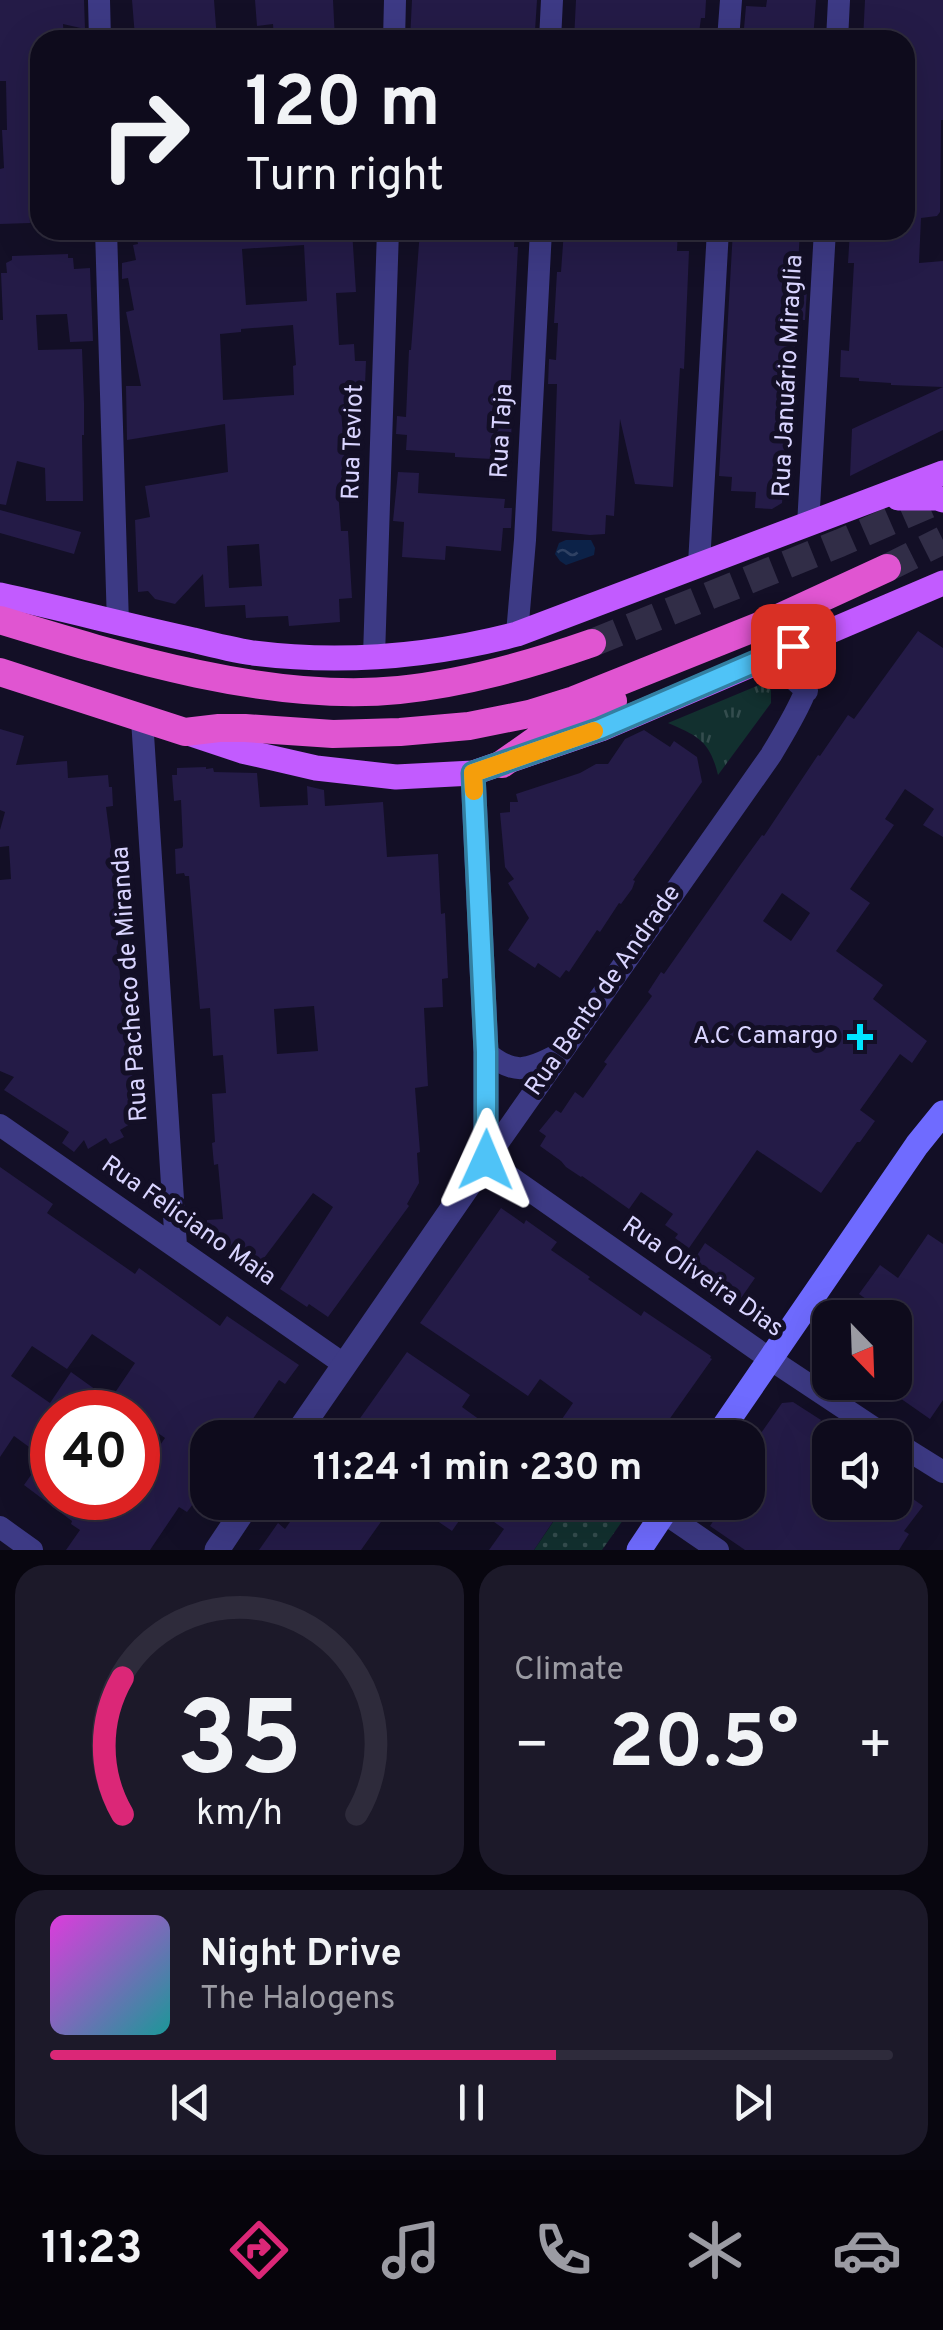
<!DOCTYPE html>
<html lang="en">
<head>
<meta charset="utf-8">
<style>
	:root { --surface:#0e0b1c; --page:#1c1929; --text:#f1f3f6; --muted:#9b9ba3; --line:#2e2b3b; --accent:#db2777 }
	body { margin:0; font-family:Overpass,sans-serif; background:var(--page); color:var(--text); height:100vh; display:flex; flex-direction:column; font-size:38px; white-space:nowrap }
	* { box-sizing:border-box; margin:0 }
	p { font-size:32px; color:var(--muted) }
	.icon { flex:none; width:55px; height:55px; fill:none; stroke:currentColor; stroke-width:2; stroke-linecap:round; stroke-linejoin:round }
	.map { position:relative; height:1550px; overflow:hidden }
	.sheet { display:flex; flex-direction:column; gap:15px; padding:15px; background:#08060f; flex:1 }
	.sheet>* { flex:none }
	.top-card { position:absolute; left:30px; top:30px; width:885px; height:210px; border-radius:30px; box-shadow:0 10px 40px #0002,0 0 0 2px var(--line); background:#0e0b1c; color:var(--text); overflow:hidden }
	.needle { width:65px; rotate:157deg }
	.controls { position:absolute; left:812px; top:1300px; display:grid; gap:20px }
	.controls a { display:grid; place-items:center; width:100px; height:100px; border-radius:20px; background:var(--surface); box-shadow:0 10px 40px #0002,0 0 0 2px var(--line); font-size:50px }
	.speed { position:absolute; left:30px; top:1390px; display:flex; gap:20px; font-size:50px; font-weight:700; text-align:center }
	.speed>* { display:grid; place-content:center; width:130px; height:130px; border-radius:50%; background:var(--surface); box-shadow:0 10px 40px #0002,0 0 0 2px var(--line); line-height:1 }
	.speed .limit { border:15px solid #d22; background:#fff; color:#111 }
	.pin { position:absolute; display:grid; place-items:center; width:85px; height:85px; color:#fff; margin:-42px; border-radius:20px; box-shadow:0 5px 15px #0006 }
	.me { position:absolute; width:110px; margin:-55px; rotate:1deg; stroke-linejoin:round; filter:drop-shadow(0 0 8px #0008) }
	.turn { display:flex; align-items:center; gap:35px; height:210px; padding:0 50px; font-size:45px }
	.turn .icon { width:130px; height:130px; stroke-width:2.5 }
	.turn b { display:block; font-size:70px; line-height:85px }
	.big { font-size:75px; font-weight:700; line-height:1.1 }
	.sheet .widget { flex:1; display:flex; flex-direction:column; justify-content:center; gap:15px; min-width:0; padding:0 35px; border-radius:30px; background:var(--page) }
	.sheet .dial { align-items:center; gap:0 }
	.dial svg { height:260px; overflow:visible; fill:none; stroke:var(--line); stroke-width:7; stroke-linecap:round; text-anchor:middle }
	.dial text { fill:var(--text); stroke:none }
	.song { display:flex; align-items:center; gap:30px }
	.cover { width:120px; height:120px; border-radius:15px; background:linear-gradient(135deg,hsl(300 70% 55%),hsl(180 70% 35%)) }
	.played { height:10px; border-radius:5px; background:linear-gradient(90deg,var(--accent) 60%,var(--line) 60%) }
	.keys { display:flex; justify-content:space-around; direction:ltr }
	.heat { display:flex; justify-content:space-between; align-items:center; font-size:55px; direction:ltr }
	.sheet .tiles { flex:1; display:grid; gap:15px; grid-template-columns:1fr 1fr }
	.widget:last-child { grid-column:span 2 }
	.trip { position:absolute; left:190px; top:1420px; width:575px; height:100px; border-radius:30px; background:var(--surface); box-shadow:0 10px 40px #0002,0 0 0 2px var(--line); font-weight:700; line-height:100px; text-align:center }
	.tabs { display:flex; height:160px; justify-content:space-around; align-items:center; background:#06040b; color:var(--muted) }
	.tabs .icon { width:70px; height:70px }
	.tabs .on { color:var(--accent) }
	.tabs b { font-size:45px; color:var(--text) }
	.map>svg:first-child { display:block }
	.grass { fill:url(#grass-tufts) }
	.garden { fill:url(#garden-dots) }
	.water { fill:url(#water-ripples) }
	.building { fill:#241b47; fill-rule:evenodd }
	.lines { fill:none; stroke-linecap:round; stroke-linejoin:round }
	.trunk-tunnel { stroke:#312d47; stroke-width:28; stroke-dasharray:28 14; stroke-linecap:butt }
	.minor { stroke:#3d3a85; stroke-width:22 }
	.tertiary { stroke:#3d3a85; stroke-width:25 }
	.secondary { stroke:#6f6bff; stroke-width:25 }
	.primary { stroke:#c25bff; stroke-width:25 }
	.trunk { stroke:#e055d1; stroke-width:28 }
	.route-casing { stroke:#337fa1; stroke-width:25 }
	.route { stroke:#4fc3f7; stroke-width:18 }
	.slow { stroke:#f59e0b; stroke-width:18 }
	.poi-dot { fill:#00e5ff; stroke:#130f26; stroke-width:4 }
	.labels { text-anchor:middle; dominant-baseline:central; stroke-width:10; stroke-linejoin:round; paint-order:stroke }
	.street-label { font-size:25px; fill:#d9d4ff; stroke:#130f26 }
	.poi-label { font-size:25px; fill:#d9d4ff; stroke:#130f26; text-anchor:end }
</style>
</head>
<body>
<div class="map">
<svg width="943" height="1550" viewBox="0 0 943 1550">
	<defs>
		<pattern id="grass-tufts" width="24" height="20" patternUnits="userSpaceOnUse" patternTransform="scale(2.5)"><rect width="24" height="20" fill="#12302f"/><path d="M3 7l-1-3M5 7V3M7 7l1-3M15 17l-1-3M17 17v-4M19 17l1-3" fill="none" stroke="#344d4e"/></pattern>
		<pattern id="garden-dots" width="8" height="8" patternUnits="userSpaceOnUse" patternTransform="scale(2.5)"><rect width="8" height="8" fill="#12302f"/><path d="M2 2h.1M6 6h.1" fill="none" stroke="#344d4e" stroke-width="1.8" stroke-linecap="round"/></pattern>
		<pattern id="water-ripples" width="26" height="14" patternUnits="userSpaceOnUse" patternTransform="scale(2.5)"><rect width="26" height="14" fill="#0c2248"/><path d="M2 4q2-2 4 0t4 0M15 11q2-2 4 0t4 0" fill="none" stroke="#2f4163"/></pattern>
	</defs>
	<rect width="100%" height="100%" fill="#130f26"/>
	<path class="grass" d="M764 683 771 690V703L718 775C710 741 698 736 668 723Z"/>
	<path class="garden" d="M566 1503H598L623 1520 602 1550H534Z"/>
	<path class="water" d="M566 540H591L595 548 594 555 566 565 560 561 555 554 559 543Z"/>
	<path class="building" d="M0 0H84L85 29 63 24 64 40H40V209H29L30 223 0 224V169L4 168 2 130H7L6 81H0Z
		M132 0H214L217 40H182L181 33 135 37Z
		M255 0H333L335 40H274L273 24 257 26Z
		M412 0H537L535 31 523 30V40H410Z
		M576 0H706L705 18H701L698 40H574Z
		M767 0H816L813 40H743L746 6 766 7Z
		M865 0H943V120H941L940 212 937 216 921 218 919 263 943 261V387L891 385V383L859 381V378L840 377 841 350 849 351 854 263H848L850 230H905V40H863Z
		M135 230H188L189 234 211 230H352L356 292 336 293 339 345 354 344 355 361H366L364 409 341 411 348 490H338L341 531H348L352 598 339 599 340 622 289 626 288 616 246 618 245 605 205 607 203 574 175 604 155 599 148 591 138 592 135 520 150 517 145 486 228 472 225 424 127 440 126 386H141L126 312 134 310 128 278 122 279V263L136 260 133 245 138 244ZM304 245 307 301 246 305 242 249ZM293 325 296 365 293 366 294 395 223 400 220 334 241 332V329ZM259 544 262 586 229 588 227 546Z
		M420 230H515L514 247H518L510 396H513L510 460 455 457V453L406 450 407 435 396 434 397 416 406 417 409 350H411Z
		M564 230H678L677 251H689L684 369 680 368 673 487 635 484 620 419 614 516 606 515 605 534 590 535 552 531 557 384H548L549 359 556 360 558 323H554L557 272H561Z
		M733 230H800L798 266H801L799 288 807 289 805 320H801V324L796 323 793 389 785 388 782 425 788 426 782 503 772 509 755 508 756 492 731 491 732 477 719 476Z
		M68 254V258H73L74 269 90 268 93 341 70 342 67 314 36 315 38 350 82 349 84 403V435H82L83 501H46L45 468 17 461 6 505 0 504V320H3L1 273H7L6 263 12 260V256Z
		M943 387V430L850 476 852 429Z
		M398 472 419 473 418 493 505 499 504 508H512L511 528H503L501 551 446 546 445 560 402 557 404 522 393 521Z
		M0 510 81 532 74 554 0 533Z
		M918 631 943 648V837L923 825 934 809 905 789 885 819 894 825 850 889 870 903 836 951 883 985 873 999 927 1041 912 1063 900 1054 860 1110 875 1121 860 1142H857L821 1193 757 1150 689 1248 675 1238 678 1234 665 1225 673 1214 641 1192 629 1209 582 1176 581 1177 566 1167 561 1161 540 1146 546 1136 539 1131 556 1110 561 1113 575 1092 583 1098 607 1064 604 1062 652 996 648 992 661 972 664 974 741 864 762 835 764 836 818 755 820 756 848 715 854 719ZM782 893 810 913 791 941 763 921Z
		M0 729 24 736 16 765 67 761 68 778 108 775 109 787H112L113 806 106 807 117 891 120 925H117L120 978 122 987 125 986 134 1095 146 1094 147 1114 120 1130 124 1137 110 1144 106 1138 88 1149 84 1140 74 1152 62 1143 69 1132 4 1090 14 1077 0 1071V880L11 879 9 846 0 847V830L5 812 0 810Z
		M644 730 670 747 674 741 697 757 702 782 633 880 635 881 632 889 621 904 619 903 600 932 597 930 569 972 566 970 560 978 538 963 535 968 508 950 529 918 508 883 514 879 505 867 500 813 510 812V802H518L516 794 580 773 596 764H608L625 739Z
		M206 767V769L213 768 214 772 257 773 260 807 308 805 307 786 324 790 325 806 383 802 387 857 438 854 441 914 445 913 448 978 442 979 443 1007 424 1008 428 1086 415 1088 420 1152 417 1153 419 1183 407 1204 409 1206 328 1317 309 1304 307 1307 280 1289 333 1207 313 1193 252 1274 238 1265 244 1257 207 1234V1220L223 1219 218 1164 214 1165 212 1143 215 1142 212 1094 226 1093 223 1055 213 1056 210 1008 200 1009 189 876H185L184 873 176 874 175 849 182 848 183 846 181 800 174 801 172 775H177V768ZM314 1006 318 1051 277 1054 274 1009Z
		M0 1167 53 1204 47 1213 135 1274 139 1268 220 1326 227 1316 299 1365 285 1384 279 1380 240 1438H208V1484L187 1512 179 1507 150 1550H66L80 1530 71 1524 72 1521 24 1485 38 1465 36 1452 14 1436 0 1457ZM92 1334 135 1363 110 1400 71 1372 50 1403 11 1376 32 1346 67 1369ZM52 1412H138V1419L165 1438 138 1477V1498H52Z
		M501 1208 524 1224 526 1220 557 1242 551 1250 590 1277 588 1279 641 1316 644 1311 711 1356 710 1358 712 1359 666 1424 657 1418 642 1438H549L573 1403 540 1379 528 1396 420 1323Z
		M928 1234 943 1244V1400L930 1419 877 1382H895V1318H859L870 1302 859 1294 880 1265 898 1278Z
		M705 1243 755 1278 739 1301 699 1273 703 1266 694 1260Z
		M407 1352 470 1395 462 1407 505 1438H346Z
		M793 1402 821 1420 811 1434 830 1447V1502H895L902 1491 923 1506 904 1531 909 1534 899 1550H745L710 1526 726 1502H748V1472L761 1453 752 1446 782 1403Z
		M304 1502H395L361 1550H259L278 1523 285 1529Z
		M440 1502H566L534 1550H489L504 1529 470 1505 452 1531 433 1518Z"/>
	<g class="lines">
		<path class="trunk-tunnel" d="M887 568 943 540
			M592 643 840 543 943 498"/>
		<path class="minor" d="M99 0 100 40
			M394 40 395 0
			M550 40 552 0
			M728 40 731 0
			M837 40 839 0
			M106 230 118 624
			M808 525 825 230
			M699 564 718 230
			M517 634 525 540 541 230
			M818 636C816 681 794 717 771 755L486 1160 770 1359 889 1438
			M374 656 388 230
			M768 657 807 691
			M142 719 176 1246
			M486 1052C513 1075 527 1071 557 1055
			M0 1125 345 1365
			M895 1442 943 1472
			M664 1513 718 1550
			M0 1527 32 1550"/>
		<path class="tertiary" d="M294 1438 486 1160V1052L473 773
			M217 1550 249 1502"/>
		<path class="secondary" d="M716 1438 917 1145 943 1113
			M639 1550 671 1502"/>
		<path class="primary" d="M898 498H937L943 500
			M0 595C65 609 128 626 193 640 213 645 233 650 253 653 341 664 432 656 517 634L943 473
			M185 732 242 751 316 768 396 777 473 773 601 729 943 583"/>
		<path class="trunk" d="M0 620C121 657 272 703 399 690 466 683 529 665 592 643
			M0 672 185 732 219 728H245L333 734 400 732 469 726 529 714 574 700 774 620 887 568
			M502 764 539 738 613 701"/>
	</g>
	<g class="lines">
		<g class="route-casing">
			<path id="route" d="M486 1160V1052L473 773 600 729 793 646"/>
		</g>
		<use href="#route" class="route"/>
		<path class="slow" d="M474 791 473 773 594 731"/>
	</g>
	<path class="poi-dot" d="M855 1022h10v10h10v10h-10v10h-10v-10h-10v-10h10z"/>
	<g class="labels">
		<g class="street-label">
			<text transform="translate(789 376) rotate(-87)">Rua Januário Miraglia</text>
			<text transform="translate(503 431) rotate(-87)">Rua Taja</text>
			<text transform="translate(354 442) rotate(-88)">Rua Teviot</text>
			<text transform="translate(131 984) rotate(-94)">Rua Pacheco de Miranda</text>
			<text transform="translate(604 991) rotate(-55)">Rua Bento de Andrade</text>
			<text transform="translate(188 1222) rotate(35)">Rua Feliciano Maia</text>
			<text transform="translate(702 1278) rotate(35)">Rua Oliveira Dias</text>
		</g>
		<g class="poi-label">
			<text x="838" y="1037">A.C Camargo</text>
		</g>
	</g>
</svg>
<div class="controls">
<a><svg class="needle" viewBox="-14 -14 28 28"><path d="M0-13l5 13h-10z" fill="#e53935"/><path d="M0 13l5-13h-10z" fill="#9b9ba3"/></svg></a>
<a><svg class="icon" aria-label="sound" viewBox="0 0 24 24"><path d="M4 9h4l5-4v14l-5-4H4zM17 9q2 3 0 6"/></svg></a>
</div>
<div class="speed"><div class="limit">40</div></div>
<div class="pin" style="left:793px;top:646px;background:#d93025"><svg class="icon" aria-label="arrive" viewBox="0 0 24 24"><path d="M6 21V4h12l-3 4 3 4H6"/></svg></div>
<svg class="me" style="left:486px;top:1160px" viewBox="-20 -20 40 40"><path d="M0-17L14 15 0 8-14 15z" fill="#4fc3f7" stroke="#fff" stroke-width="4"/></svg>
<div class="trip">11:24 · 1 min · 230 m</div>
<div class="top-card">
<div class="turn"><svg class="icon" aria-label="right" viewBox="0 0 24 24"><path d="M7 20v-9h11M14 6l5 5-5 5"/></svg><div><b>120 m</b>Turn right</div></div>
</div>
</div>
<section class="sheet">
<div class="tiles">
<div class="widget dial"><svg viewBox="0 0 100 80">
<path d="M14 69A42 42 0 1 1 86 69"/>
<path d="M14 69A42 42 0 0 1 14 27" stroke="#db2777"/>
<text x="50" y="56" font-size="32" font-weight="700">35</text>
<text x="50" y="72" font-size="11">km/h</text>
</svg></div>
<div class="widget"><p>Climate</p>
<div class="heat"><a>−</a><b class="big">20.5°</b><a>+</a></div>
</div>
<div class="widget">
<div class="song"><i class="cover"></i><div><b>Night Drive</b><p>The Halogens</p></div></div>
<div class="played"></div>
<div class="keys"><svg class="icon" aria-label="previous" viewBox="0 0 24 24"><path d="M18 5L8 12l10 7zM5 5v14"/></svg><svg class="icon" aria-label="pause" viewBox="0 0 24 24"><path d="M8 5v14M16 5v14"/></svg><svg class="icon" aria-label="next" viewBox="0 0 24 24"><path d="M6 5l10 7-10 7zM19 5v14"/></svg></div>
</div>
</div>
</section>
<nav class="tabs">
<b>11:23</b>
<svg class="icon on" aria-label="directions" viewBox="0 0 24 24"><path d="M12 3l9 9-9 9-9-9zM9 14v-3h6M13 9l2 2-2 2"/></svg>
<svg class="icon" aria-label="music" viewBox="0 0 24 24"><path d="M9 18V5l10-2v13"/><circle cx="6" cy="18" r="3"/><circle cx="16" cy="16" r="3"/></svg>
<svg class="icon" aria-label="phone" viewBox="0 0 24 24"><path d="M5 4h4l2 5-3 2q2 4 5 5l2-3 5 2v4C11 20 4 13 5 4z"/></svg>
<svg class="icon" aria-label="climate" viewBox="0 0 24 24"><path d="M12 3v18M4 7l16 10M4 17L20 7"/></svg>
<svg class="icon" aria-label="car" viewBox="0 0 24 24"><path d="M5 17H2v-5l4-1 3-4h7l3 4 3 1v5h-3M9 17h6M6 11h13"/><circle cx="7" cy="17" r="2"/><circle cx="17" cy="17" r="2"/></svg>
</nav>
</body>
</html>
